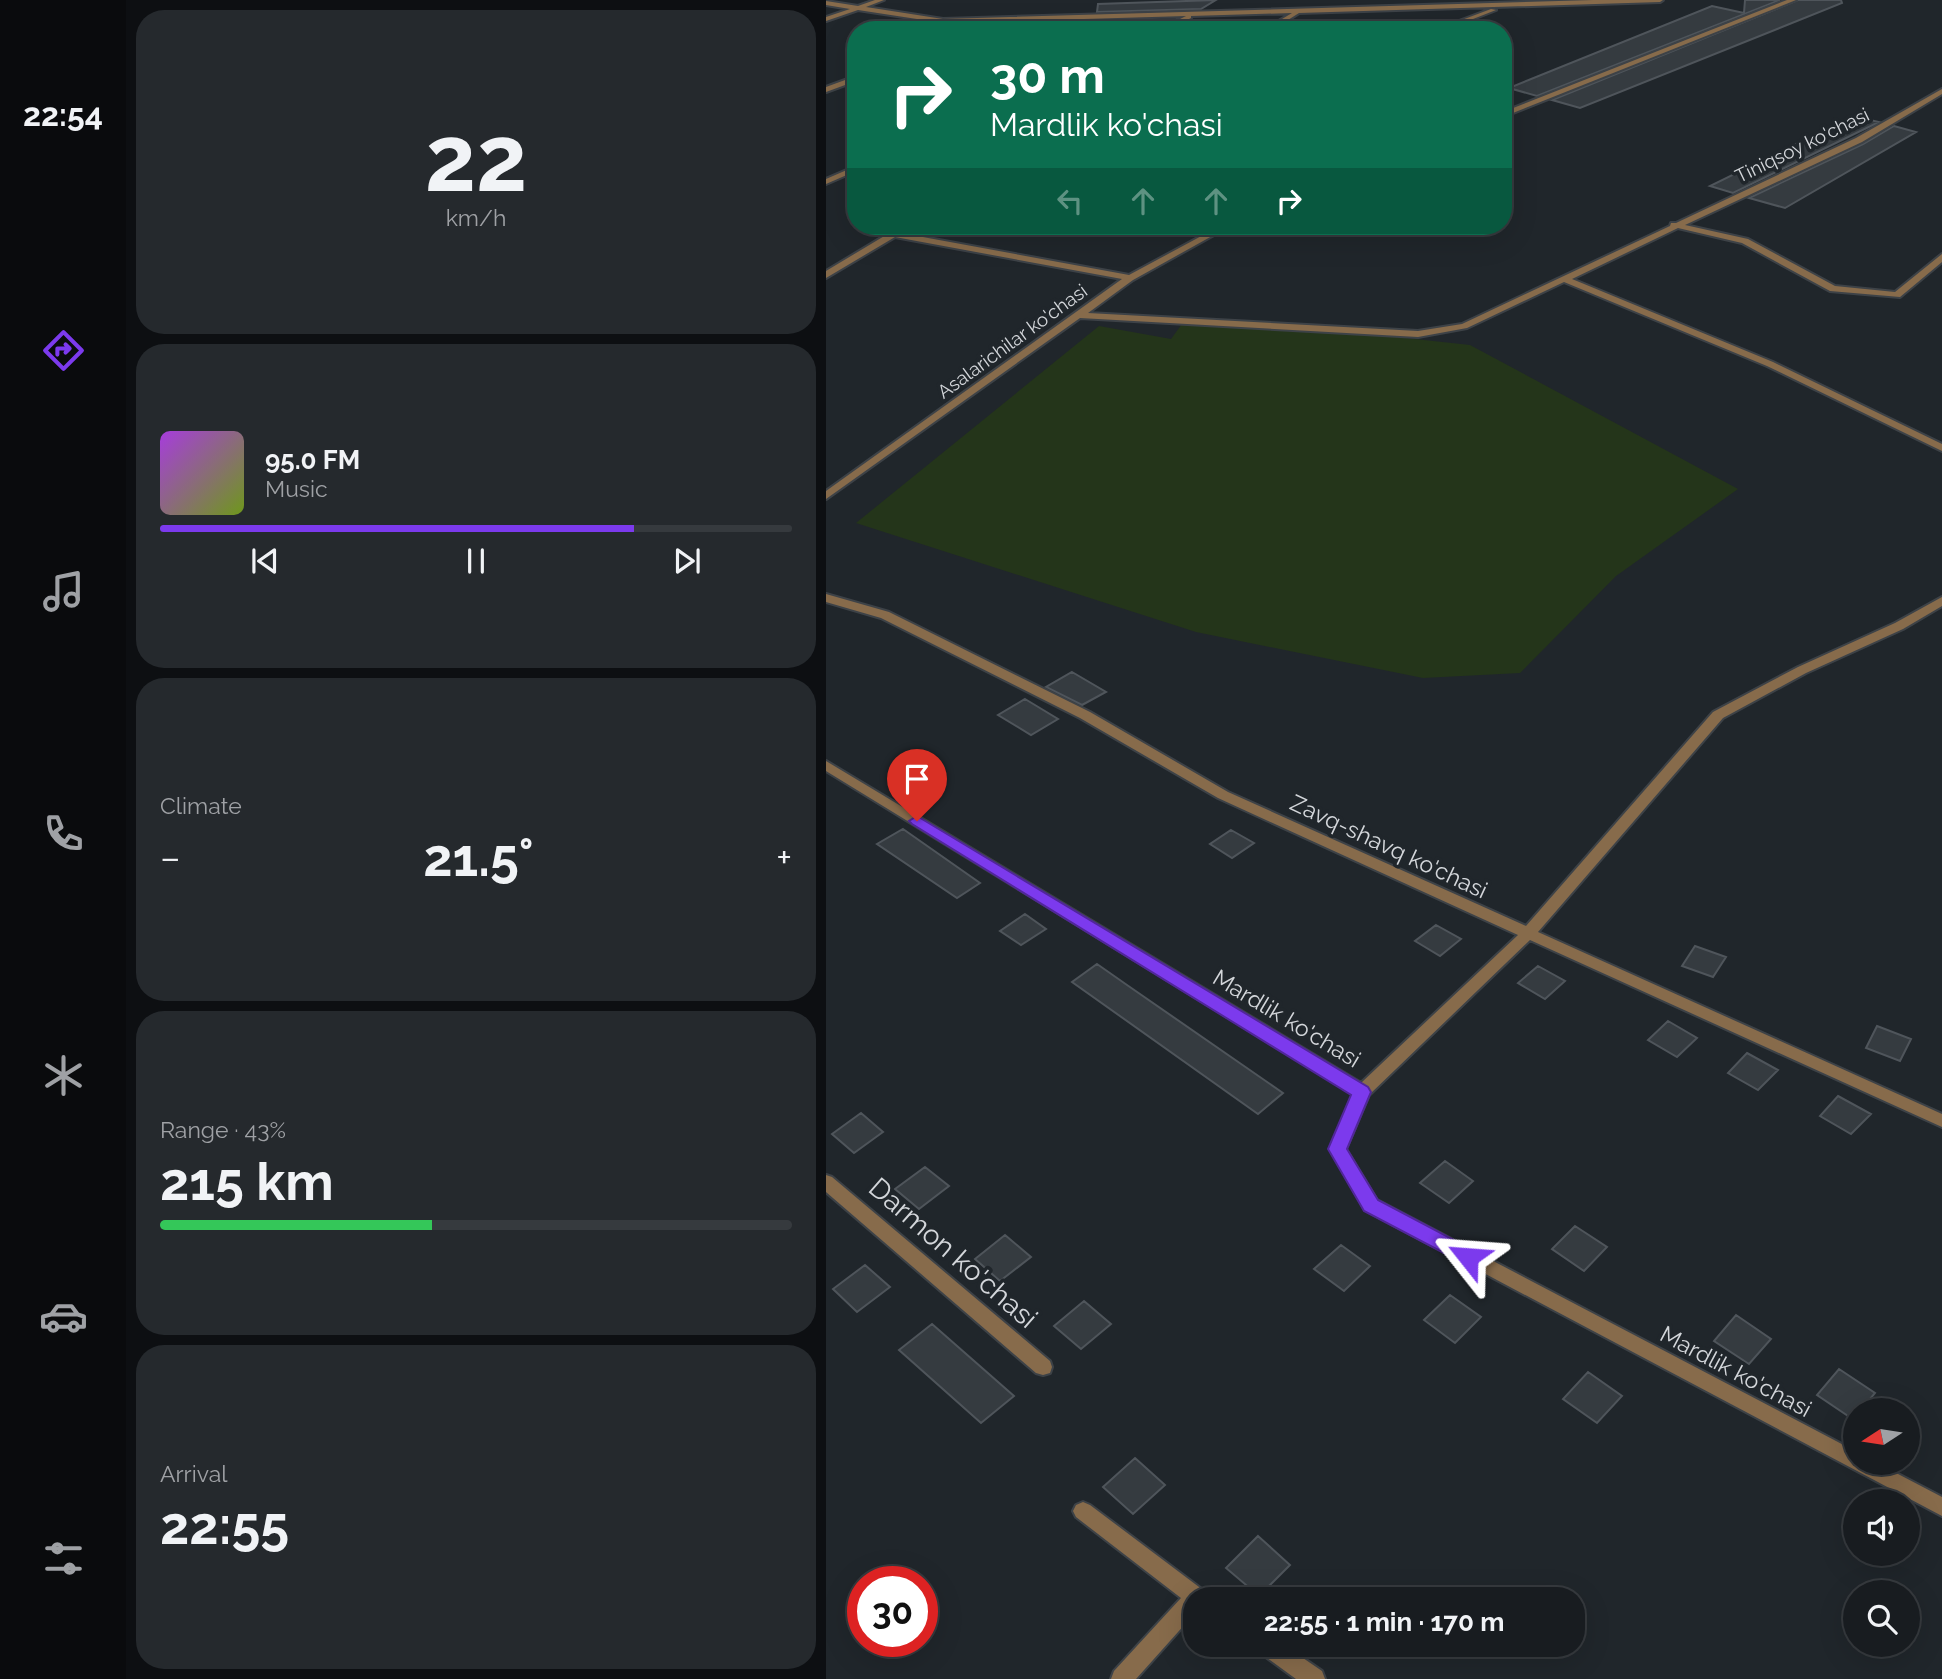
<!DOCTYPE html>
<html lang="en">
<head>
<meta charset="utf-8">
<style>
	:root { --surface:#181c20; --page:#25292d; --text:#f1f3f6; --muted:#9fa1a5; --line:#363a3e; --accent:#7c3aed }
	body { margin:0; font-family:Raleway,sans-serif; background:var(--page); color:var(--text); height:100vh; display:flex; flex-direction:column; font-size:26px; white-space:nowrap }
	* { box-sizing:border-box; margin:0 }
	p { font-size:23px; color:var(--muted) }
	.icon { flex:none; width:38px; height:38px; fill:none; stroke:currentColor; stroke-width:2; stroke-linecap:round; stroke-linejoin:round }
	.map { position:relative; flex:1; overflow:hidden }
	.drawer { display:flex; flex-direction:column; gap:10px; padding:10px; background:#0d0f12; width:700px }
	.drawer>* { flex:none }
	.guide { position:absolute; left:21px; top:21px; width:665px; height:214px; border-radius:28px; box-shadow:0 7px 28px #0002,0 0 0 2px var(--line); background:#0b6e4f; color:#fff; overflow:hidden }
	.needle { width:46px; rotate:258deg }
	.fabs { position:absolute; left:1017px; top:1398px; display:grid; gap:14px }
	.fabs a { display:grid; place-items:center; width:77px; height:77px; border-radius:50%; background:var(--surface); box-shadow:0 7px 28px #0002,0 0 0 2px var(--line); font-size:35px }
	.speed { position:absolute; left:21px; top:1566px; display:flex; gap:14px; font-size:35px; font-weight:700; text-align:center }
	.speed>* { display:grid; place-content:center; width:91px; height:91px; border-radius:50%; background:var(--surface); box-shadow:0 7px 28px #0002,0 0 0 2px var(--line); line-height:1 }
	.speed .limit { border:10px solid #d22; background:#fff; color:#111 }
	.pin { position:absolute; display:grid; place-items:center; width:60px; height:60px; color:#fff; margin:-72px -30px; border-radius:50% 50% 50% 0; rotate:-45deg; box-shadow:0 0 7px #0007 }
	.pin .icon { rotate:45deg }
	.me { position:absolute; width:77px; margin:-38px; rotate:298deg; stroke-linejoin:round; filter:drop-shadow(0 0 5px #0008) }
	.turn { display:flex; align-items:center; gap:24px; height:147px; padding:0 28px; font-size:32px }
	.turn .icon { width:91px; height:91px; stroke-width:2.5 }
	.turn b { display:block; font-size:49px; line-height:60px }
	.lanes { display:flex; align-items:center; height:66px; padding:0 28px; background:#0003; justify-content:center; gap:35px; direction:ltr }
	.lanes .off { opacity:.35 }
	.big { font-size:52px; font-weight:700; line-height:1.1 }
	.drawer .widget { flex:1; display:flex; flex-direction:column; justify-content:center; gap:10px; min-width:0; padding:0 24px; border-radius:28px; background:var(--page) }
	.drawer .dial { align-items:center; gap:0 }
	.dial b { font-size:91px; line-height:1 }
	.song { display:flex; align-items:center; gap:21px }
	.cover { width:84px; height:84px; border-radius:10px; background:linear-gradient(135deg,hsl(280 70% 55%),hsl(80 70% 35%)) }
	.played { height:7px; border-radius:4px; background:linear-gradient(90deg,var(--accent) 75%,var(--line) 75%) }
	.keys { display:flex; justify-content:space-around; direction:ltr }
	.heat { display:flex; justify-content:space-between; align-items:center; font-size:38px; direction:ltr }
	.charge { height:10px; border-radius:5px; background:linear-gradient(90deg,#34c759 43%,var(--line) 0) }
	.trip { position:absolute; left:357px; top:1587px; width:402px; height:70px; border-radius:28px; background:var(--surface); box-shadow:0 7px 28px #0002,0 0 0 2px var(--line); font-weight:700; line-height:70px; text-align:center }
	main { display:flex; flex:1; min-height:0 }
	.tabs { display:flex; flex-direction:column; width:126px; justify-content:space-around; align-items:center; background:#0a0b0d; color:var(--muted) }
	.tabs .icon { width:49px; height:49px }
	.tabs .selected { color:var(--accent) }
	.tabs b { font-size:32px; color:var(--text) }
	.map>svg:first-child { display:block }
	.green { fill:#24351a }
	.building { fill:#353b40; stroke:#4f555b; stroke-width:2 }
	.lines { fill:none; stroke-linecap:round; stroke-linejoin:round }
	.street-casing { stroke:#3d4247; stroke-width:4 }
	.street { fill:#876b4b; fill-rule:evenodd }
	.route { fill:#7c3aed; stroke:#51269a; stroke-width:2 }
	.labels { text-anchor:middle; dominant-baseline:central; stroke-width:7; stroke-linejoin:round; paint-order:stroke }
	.far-street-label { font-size:19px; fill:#d3d6da; stroke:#20262b }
	.street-label { font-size:23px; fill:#d3d6da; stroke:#20262b }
	.near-street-label { font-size:28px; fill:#d3d6da; stroke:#20262b }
</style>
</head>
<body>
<main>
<nav class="tabs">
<b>22:54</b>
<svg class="icon selected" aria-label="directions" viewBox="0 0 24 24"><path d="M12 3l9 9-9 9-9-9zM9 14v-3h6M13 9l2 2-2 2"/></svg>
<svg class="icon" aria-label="music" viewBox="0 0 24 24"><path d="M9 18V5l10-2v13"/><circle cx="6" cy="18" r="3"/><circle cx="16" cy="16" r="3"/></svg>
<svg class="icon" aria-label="phone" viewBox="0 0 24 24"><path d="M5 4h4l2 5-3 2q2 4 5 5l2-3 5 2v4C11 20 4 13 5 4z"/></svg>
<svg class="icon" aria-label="climate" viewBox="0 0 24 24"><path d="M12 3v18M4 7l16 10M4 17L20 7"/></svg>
<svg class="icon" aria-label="car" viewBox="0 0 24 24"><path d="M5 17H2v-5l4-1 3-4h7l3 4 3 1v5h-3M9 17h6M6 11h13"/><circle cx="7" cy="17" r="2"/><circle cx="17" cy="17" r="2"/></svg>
<svg class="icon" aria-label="filters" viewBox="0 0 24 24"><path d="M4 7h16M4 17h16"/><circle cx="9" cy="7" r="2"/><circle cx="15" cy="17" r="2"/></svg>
</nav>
<section class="drawer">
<div class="widget dial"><b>22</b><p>km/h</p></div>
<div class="widget">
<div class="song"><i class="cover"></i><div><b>95.0 FM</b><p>Music</p></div></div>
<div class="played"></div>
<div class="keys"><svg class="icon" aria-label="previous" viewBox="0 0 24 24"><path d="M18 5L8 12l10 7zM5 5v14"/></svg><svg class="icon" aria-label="pause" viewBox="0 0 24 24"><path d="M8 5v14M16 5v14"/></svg><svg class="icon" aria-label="next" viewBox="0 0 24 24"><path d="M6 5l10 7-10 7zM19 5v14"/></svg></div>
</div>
<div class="widget"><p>Climate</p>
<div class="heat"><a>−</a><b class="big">21.5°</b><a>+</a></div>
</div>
<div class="widget"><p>Range · 43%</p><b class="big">215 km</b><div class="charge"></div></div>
<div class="widget"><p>Arrival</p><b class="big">22:55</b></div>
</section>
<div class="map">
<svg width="1116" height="1679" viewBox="0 0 1116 1679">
	<rect width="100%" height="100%" fill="#20262b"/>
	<path class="green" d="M356 324 515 331 644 345 912 489 790 576 694 673 597 678 370 632 30 523 273 326 345 339Z"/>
	<path class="building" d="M390 0 375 9 271 12 272 4Z
		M919 0H954L711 96 683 88 886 6 918 13Z
		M972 0H1015L1016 3 754 108 726 100Z
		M1027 116 1053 122 907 193 884 186Z
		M1068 126 1090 132 959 208 923 198 1037 144Z
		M246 672 280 692 256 705 220 687Z
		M199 699 232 719 205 735 172 715Z
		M77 829 154 883 131 898 51 844Z
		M405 830 428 843 406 858 384 844Z
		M199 914 220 929 195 945 174 931Z
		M610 925 635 939 614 956 589 941Z
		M869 946 900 957 887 977 856 966Z
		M271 964 301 985 457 1093 432 1114 246 982Z
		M712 966 739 981 719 999 692 983Z
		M842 1021 871 1038 851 1057 822 1040Z
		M1051 1026 1085 1039 1074 1061 1040 1048Z
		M921 1053 952 1070 932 1090 902 1073Z
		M1012 1096 1045 1114 1025 1134 994 1116Z
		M35 1113 57 1132 28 1153 6 1134Z
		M619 1161 647 1181 623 1203 594 1183Z
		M99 1167 123 1186 93 1209 69 1189Z
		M749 1226 781 1247 758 1271 726 1249Z
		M179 1235 205 1257 174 1281 149 1259Z
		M515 1245 544 1266 518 1291 488 1269Z
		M39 1265 64 1287 31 1312 7 1289Z
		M624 1295 655 1317 629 1343 598 1320Z
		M258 1301 285 1324 255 1349 228 1326Z
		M910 1315 945 1339 923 1364 888 1341Z
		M106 1324 188 1396 155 1423 73 1350Z
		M1013 1369 1049 1393 1035 1410H1029L1028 1420 991 1395Z
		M762 1372 796 1396 771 1423 737 1399Z
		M309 1458 339 1485 307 1514 277 1487Z
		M432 1536 464 1565 433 1596 400 1568Z"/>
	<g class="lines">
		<g class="street-casing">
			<path id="street" d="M49 0H58L40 7 117 19 767 0H837L834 2 473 13 446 30H438L466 13 365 16V18L341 30H332L360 16 117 23 32 10 0 21V17L24 9 0 5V1L32 6Z
				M961 0H970L677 117V112Z
				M665 9 670 10 619 30H609Z
				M30 76V81L0 92V87Z
				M1116 89V94L1036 142 859 225 922 239 1009 286 1069 292 1116 254V262L1074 297 1004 291 916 243 852 228 746 279 947 362 1116 444V451L941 366 738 282 641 328 592 337 254 318 0 499V491L296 279 69 237 0 278V271L75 226H85L75 233 303 275 394 226H404L307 280 262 313 592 331 636 324 844 226 845 223H850L1030 138Z
				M30 166V171L0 184V179Z
				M0 594 63 612 264 712 402 792 700 926 887 712 972 667 1069 623 1116 597V606L1077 629 980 673 897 718 712 932 1116 1114V1127L704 940 543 1095 520 1149 551 1200 1029 1451V1463H1051L1116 1497V1516L539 1210 504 1149 527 1094 0 771V761L535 1083 692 935 392 798 254 718 55 618 0 602Z
				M0 1175 6 1177 224 1361 226 1367 224 1373 217 1375 210 1373 0 1192Z
				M257 1502 264 1505 381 1593 384 1600H369V1613L310 1679H285L288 1671 355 1598 250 1517 247 1511 250 1505Z
				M429 1645H458L496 1671 499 1679H470L433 1652Z"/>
		</g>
		<use href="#street" class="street"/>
	</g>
	<path class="route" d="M91 816 542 1087 545 1092 521 1149 552 1200 649 1251 652 1257 649 1262H635L538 1211 502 1149 525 1095 86 824 83 821Z"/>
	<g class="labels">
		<g class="far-street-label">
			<text transform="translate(976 145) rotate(-26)">Tiniqsoy ko'chasi</text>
			<text transform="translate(186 341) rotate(-36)">Asalarichilar ko'chasi</text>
		</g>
		<g class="street-label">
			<text transform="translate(563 846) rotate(25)">Zavq-shavq ko'chasi</text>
			<text transform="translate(461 1018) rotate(31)">Mardlik ko'chasi</text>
			<text transform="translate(910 1371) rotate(28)">Mardlik ko'chasi</text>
		</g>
		<g class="near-street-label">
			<text transform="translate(127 1253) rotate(41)">Darmon ko'chasi</text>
		</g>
	</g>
</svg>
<div class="fabs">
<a><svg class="needle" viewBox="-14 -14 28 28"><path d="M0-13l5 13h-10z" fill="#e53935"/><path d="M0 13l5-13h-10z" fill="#9fa1a5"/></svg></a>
<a><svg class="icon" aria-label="sound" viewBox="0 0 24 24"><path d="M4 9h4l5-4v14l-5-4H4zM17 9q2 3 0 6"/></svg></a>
<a><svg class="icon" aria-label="search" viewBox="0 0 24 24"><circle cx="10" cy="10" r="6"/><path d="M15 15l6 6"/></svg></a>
</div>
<div class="speed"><div class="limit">30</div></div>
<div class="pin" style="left:91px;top:821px;background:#d93025"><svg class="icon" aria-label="arrive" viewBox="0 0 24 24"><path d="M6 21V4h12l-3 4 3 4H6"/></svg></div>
<svg class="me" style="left:642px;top:1257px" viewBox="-20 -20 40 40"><path d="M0-17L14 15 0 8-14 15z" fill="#7c3aed" stroke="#fff" stroke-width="4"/></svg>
<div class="trip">22:55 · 1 min · 170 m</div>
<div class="guide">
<div class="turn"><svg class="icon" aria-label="right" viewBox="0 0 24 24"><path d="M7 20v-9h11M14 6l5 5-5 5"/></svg><div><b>30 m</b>Mardlik ko'chasi</div></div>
<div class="lanes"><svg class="icon off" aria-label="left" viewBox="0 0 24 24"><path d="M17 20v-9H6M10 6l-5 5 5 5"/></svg><svg class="icon off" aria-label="ahead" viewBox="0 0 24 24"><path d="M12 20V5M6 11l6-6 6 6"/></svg><svg class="icon off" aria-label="ahead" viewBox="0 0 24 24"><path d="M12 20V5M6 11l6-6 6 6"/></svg><svg class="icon" aria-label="right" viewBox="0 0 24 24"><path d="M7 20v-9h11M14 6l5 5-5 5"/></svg></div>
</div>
</div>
</main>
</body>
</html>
